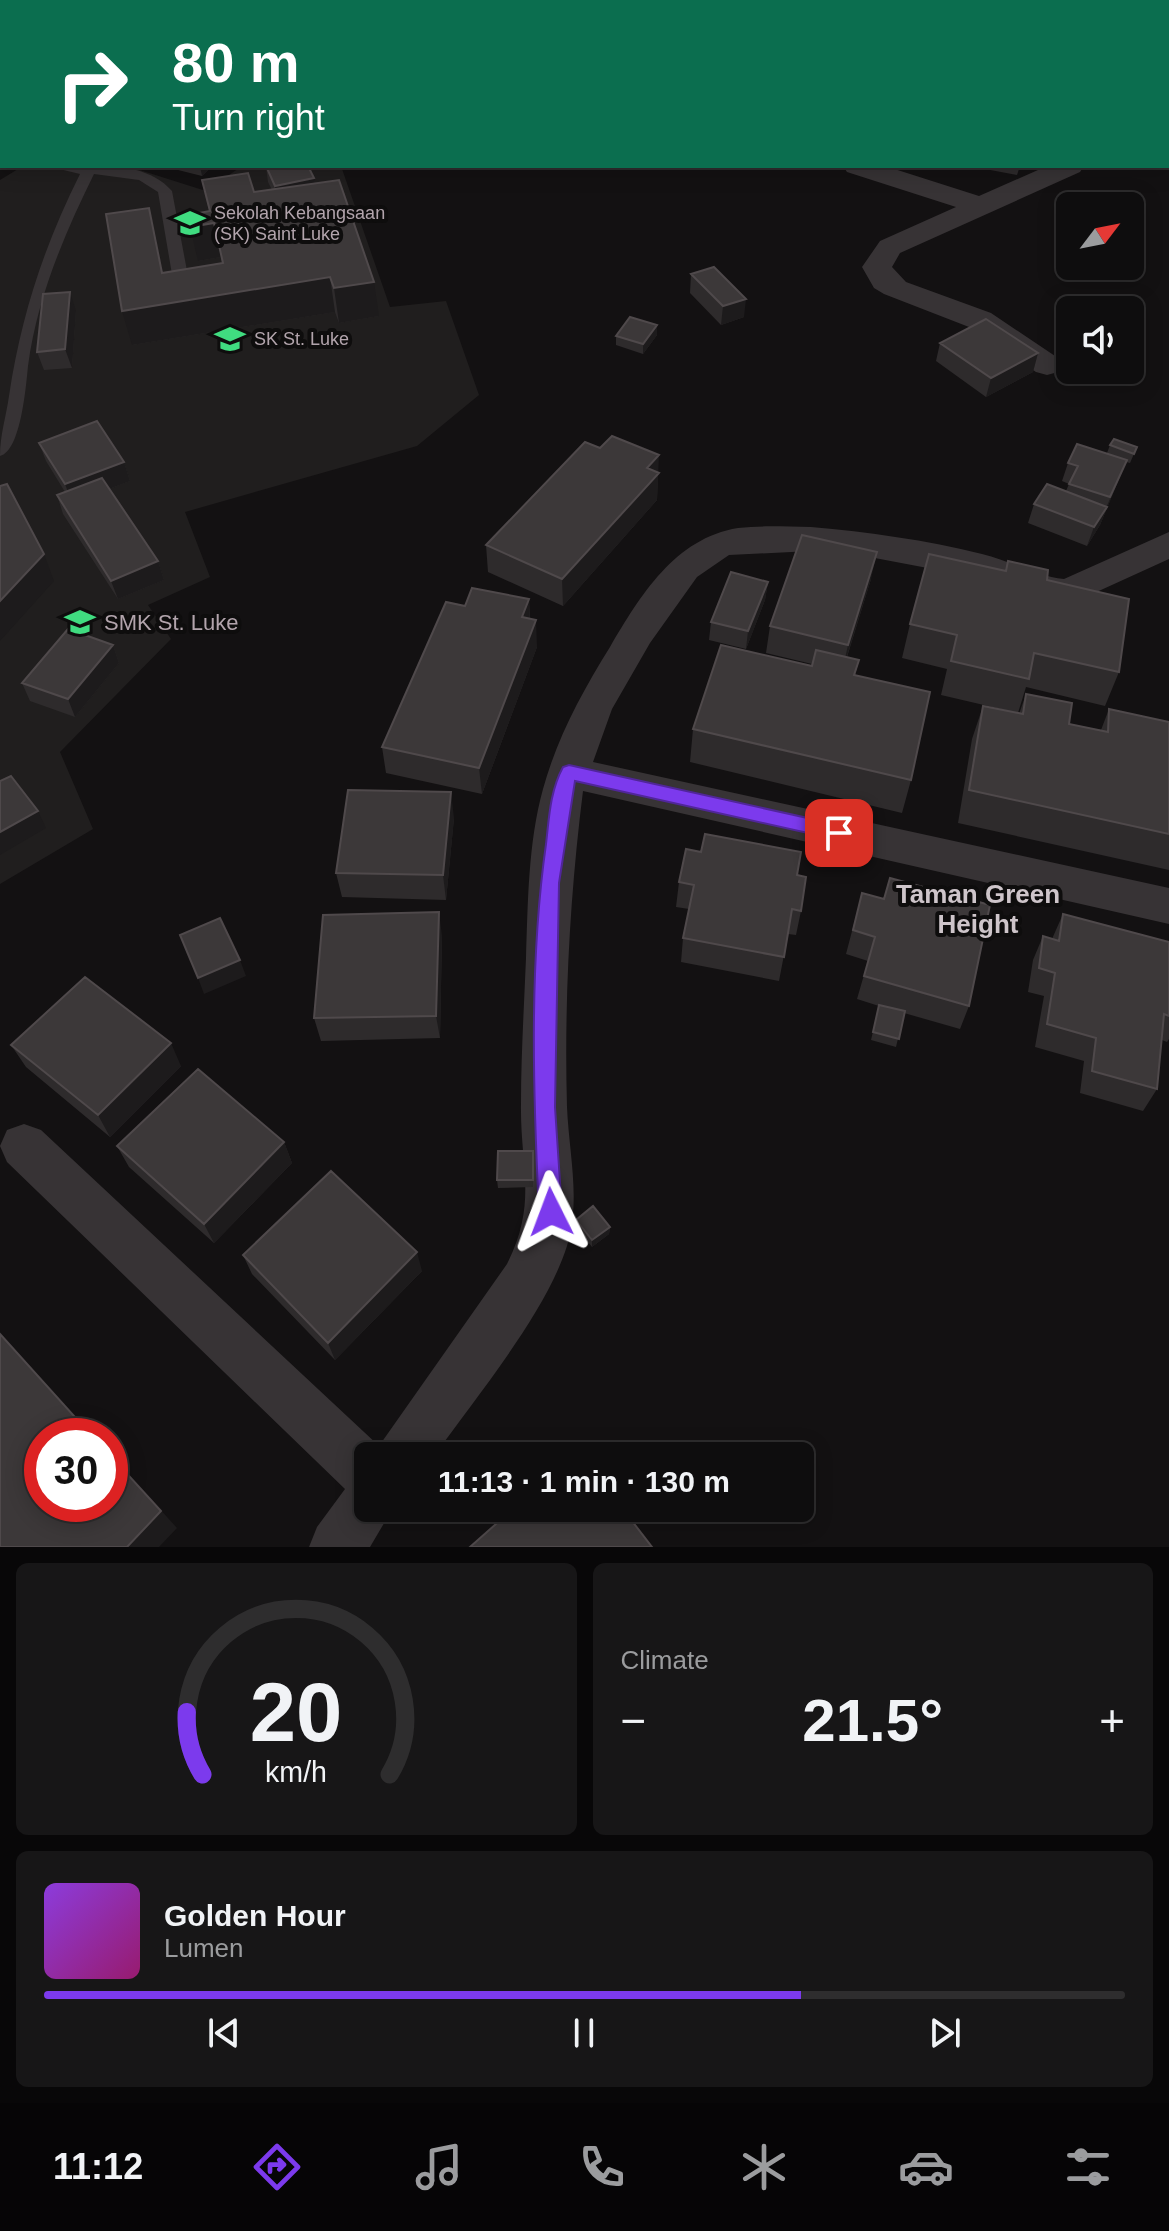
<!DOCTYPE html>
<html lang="en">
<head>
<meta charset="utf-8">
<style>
	:root { --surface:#0e0d0e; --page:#171617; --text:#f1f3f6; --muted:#9b9c9e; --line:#2e2d2e; --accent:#7c3aed }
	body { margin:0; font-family:Helvetica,sans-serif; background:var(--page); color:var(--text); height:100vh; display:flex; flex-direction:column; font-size:30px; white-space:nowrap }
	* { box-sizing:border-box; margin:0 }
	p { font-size:26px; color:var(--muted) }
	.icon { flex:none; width:44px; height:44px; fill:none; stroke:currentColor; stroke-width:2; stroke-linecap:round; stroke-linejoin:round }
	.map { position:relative; height:1547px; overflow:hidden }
	.side { display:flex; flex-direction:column; gap:16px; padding:16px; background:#080708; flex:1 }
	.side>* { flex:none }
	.top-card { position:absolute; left:0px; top:0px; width:1170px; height:168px; box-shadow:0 4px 20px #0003,0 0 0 2px var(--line); background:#0b6e4f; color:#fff; overflow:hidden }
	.needle { width:52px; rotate:58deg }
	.tools { position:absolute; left:1056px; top:192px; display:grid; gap:16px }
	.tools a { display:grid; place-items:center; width:88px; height:88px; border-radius:12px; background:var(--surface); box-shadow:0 4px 20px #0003,0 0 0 2px var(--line); font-size:40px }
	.speed { position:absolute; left:24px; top:1418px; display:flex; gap:16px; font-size:40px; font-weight:700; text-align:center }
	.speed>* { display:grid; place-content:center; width:104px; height:104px; border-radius:50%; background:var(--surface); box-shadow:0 4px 20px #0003,0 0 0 2px var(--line); line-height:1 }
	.speed .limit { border:12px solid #d22; background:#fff; color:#111 }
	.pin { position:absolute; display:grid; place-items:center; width:68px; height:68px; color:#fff; margin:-34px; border-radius:16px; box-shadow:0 4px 12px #0006 }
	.me { position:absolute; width:88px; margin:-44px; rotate:357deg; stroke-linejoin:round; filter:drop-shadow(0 0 6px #0008) }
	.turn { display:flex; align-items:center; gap:28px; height:168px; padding:0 40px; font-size:36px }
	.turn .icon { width:104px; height:104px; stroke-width:2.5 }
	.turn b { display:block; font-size:56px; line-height:68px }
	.big { font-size:60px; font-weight:800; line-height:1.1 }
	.side .tile { flex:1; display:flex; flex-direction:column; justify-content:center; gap:12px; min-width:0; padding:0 28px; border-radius:12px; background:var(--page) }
	.side .dial { align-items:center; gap:0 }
	.dial svg { height:208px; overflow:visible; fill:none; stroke:var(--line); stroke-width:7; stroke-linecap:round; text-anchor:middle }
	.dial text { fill:var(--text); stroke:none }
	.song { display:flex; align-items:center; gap:24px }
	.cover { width:96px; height:96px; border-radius:12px; background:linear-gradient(135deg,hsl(270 70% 55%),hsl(320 70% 35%)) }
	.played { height:8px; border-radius:4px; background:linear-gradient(90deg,var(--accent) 70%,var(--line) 70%) }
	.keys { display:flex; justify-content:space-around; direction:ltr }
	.heat { display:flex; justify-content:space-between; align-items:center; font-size:44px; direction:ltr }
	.side .tiles { flex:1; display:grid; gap:16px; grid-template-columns:1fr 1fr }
	.tile:last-child { grid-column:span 2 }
	.trip { position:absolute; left:354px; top:1442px; width:460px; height:80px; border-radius:12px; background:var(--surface); box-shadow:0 4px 20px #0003,0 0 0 2px var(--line); font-weight:800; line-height:80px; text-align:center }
	.tabs { display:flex; height:128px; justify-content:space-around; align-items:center; background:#060506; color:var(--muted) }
	.tabs .icon { width:56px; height:56px }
	.tabs .current { color:var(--accent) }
	.tabs b { font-size:36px; color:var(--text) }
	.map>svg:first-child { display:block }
	.built { fill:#201e1e }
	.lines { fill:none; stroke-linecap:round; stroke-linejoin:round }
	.lane { fill:#373335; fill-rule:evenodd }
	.street { fill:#373335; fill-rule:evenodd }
	.secondary { fill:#474144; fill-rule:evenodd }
	.wall { fill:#2e2b2c }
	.shaded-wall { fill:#1d1b1c }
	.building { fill:#3c3839; stroke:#4f494b; stroke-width:2 }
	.route { fill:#7c3aed; stroke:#51269a; stroke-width:2 }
	.labels { text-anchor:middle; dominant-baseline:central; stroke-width:8; stroke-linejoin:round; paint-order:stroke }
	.far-poi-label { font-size:18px; fill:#b2a4ac; stroke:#0e0d0d; text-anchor:start }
	.poi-label { font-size:22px; fill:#b2a4ac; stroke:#0e0d0d; text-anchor:start }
	.quarter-label { font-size:26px; font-weight:bold; fill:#cec5ca; stroke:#0e0d0d }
</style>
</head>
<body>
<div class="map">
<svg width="1169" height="1547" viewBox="0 0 1169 1547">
	<rect width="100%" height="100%" fill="#131112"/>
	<path class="built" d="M23 166H127L206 191 242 166H341L390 307 446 301 479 395 417 446 185 512 210 577 148 605 171 639 60 752 93 829 0 884V180Z"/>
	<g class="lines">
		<path class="lane" d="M269 0H281V2H269Z
			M0 77 2 78V86L0 85Z
			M0 144H2V153H0Z
			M47 166C86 166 144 158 172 191L191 292 183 297 175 292 158 192 139 180 94 174C64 235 37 298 28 366 26 386 21 451 0 456 0 435 6 417 9 396 21 316 44 246 80 174Z"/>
		<path class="street" d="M1168 141H1169V157H1168Z
			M843 166H885L979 196 1047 166H1084L1080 172 900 253 892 267 906 282 991 313 1058 358 1063 365 1058 372 1047 375 1036 372 969 327 884 294 874 288 862 267 880 241 956 207 847 172Z
			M811 527C868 532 926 540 982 554 1010 561 1035 576 1064 579L1169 532V559L1068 605 1031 599 975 577 859 555 811 551 729 555 697 577 650 643 612 709 593 762 1169 888V924L583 791C570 895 564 1002 567 1107 569 1154 581 1200 567 1246 546 1313 476 1397 434 1456H368V1508H393L370 1547H309L317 1527 345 1489 7 1162 0 1146 7 1130 24 1124 41 1130 379 1446 507 1264C538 1203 520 1167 521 1104 521 1056 524 1007 526 958 528 903 528 843 543 789 557 738 582 692 610 647 640 596 675 538 738 528 762 525 787 527 811 527Z"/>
		<path class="secondary" d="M2 105V123L0 124V106Z"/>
	</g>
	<path class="wall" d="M16 0H156L157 1 100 2 99 0 97 2H17Z
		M162 166H212L202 176Z
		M266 166H308L315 183 379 316 339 323 335 312 132 345 157 242 163 273 222 263 221 257 198 261 209 211 202 180 254 192 272 190 268 182Z
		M969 166H1020L1017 175Z
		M691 274 744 317 721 325 690 293Z
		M76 311 72 368 44 370 37 352Z
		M657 325V335L643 354 616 345V336Z
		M940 343 1038 353 1033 372 986 397 936 361Z
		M39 443 124 462 130 481 109 489 158 561 164 580 118 599 63 514 57 495 65 492 46 461Z
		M1110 445 1137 447 1130 463 1126 462 1100 525 1087 546 1028 523 1034 504 1066 491 1069 484 1062 481 1068 463 1107 453Z
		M658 472 657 500 563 606 488 572 486 545Z
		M1008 561 1047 580 1119 672 1105 706 1026 687 1018 713 941 695 947 669 902 658 910 624 1005 571Z
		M871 579 847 657 859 660 855 676 911 780 902 813 690 762 693 729 812 666V664L766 653 770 626Z
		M768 582 765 600 746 649 709 640 711 622Z
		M529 599 530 619 537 647 482 794 386 773 382 747Z
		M113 645 119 663 75 717 30 701 22 683Z
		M1026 694 1069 724 1101 730 1109 709 1169 722V870L958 823 972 739 983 706 1019 714Z
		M454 818 446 900 342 897 336 873Z
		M797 875 801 911 796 935 788 934 779 981 681 962 683 938 689 909 676 907 679 882Z
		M862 893 969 1006 960 1029 904 1013 896 1047 871 1040 879 1006 857 999 868 961 846 954Z
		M1063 914 1169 974V1039L1167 1042 1162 1040 1157 1089 1143 1111 1080 1093 1084 1061 1035 1047 1044 996 1028 992 1033 960 1043 936 1052 939Z
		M442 936 440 1038 321 1041 314 1018Z
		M11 1045 181 1066 110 1137 26 1067Z
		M284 1142 292 1163 214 1243 129 1167 117 1146Z
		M533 1151V1187L498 1188 497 1180Z
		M576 1220 610 1227 609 1234 592 1247 576 1227Z
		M243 1255 422 1271 335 1360 252 1274Z"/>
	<path class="shaded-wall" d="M65 0H99L97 2H61Z
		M124 0H156L157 1 124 2Z
		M0 48 2 54V66L0 67Z
		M200 166H212L202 176Z
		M314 178 317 197 278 204 275 186Z
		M149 208 157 242 169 303 330 277 335 312 132 345 122 311 162 273Z
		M214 223 221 257 198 261 190 227Z
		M374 282 379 316 339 323 334 288Z
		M70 292 76 311 72 368 65 349Z
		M746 299 744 317 721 325 723 306Z
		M657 325V335L643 354V344Z
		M1038 353 1033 372 986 397 991 378Z
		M659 455 657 500 563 606 562 579 647 468Z
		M1127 460 1100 525 1087 546 1094 527 1106 508Z
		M124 462 130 481 72 503 65 484Z
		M877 552 871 579 842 672 848 645Z
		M44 554 54 581 0 641V601Z
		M158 561 164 580 118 599 111 581Z
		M768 582 765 600 746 649 748 631Z
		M529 599 530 626 522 617Z
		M536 620 537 647 482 794 479 768Z
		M113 645 119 663 75 717 68 699Z
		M451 792 454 818 446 900 443 875Z
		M38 811 46 828 0 855V832Z
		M439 912 442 936 440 1038 436 1016Z
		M240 960 246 976 204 994 198 978Z
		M171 1043 181 1066 110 1137 98 1115Z
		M284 1142 292 1163 214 1243 204 1224Z
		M610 1227 609 1234 592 1247V1240Z
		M417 1252 422 1271 335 1360 328 1343Z
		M110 1454 177 1528 159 1547H127Z"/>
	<path class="building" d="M43 0H65L61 2H48Z
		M0 14 2 15V47H0Z
		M1168 89H1169V120L1168 118Z
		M266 166H308L314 178 275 186Z
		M248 173 254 192 339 180 374 282 334 288 330 277 122 311 106 214 149 208 162 273 223 263 214 223 190 227 188 215 210 211 202 180Z
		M714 267 746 299 723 306 691 274Z
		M70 292 65 349 37 352 43 294Z
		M630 317 657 325 643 344 616 336Z
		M986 319 1038 353 991 378 940 343Z
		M97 421 124 462 65 484 39 443Z
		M612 436 659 455 647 468 659 473 562 579 486 545 585 442 600 448Z
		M1114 439 1137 447 1134 454 1110 445Z
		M1077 444 1127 460 1110 497 1069 484 1078 466 1068 463Z
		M102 478 158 561 111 581 57 495Z
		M7 484 44 554 0 601V486Z
		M1047 484 1107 507 1094 527 1034 504Z
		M802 535 877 552 848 645 770 626Z
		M929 554 1006 571 1008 561 1048 570 1047 580 1129 599 1119 672 1034 653 1029 679 951 661 957 635 910 624Z
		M731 572 768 582 748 631 711 622Z
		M472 588 529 599 522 617 536 620 479 768 382 747 446 602 465 606Z
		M68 629 113 645 68 699 22 683Z
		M721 645 812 666 816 650 859 660 854 675 930 692 911 780 693 729Z
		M1026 694 1072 703 1069 724 1108 732 1109 709 1169 722V834L969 790 983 706 1023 714Z
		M11 776 38 811 0 832V781Z
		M348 790 451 792 443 875 336 873Z
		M705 834 801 852 797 875 806 877 801 911 792 909 784 957 683 938 694 885 679 882 686 849 701 852Z
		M890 878 990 905 969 1006 864 976 875 937 853 930 862 893 884 899Z
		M439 912 436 1016 314 1018 323 915Z
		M1063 914 1169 942V1016L1164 1014 1157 1089 1092 1071 1096 1038 1047 1024 1055 973 1039 968 1043 936 1059 941Z
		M220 918 240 960 198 978 180 935Z
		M85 977 171 1043 98 1115 11 1045Z
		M879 1005 905 1011 899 1039 873 1032Z
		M198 1069 284 1142 204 1224 117 1146Z
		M498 1151H533V1180H497Z
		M331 1171 417 1252 328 1343 243 1255Z
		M593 1206 610 1227 592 1240 576 1220Z
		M0 1334 92 1436H42V1504H110V1455L161 1511 127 1547H0Z
		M578 1451 582 1456H572Z
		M514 1508H622L652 1547H470Z"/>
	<path class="route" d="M569 765 839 825 848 833 839 840 575 781 559 883 555 1107 562 1212 558 1220 551 1223 543 1220 539 1212C533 1092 529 963 546 844 549 818 550 791 563 767Z"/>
	<defs>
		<g id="school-bare" transform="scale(2.4)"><path d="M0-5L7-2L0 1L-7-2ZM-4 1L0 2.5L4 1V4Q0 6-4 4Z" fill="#40dc80" stroke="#0e0d0d" stroke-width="2.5" paint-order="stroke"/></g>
	</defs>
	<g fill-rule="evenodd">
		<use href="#school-bare" x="190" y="223"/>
		<use href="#school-bare" x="230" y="339"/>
		<use href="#school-bare" x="80" y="622"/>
	</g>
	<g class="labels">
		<g class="far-poi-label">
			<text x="214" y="213">Sekolah Kebangsaan<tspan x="214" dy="21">(SK) Saint Luke</tspan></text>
			<text x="254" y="339">SK St. Luke</text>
		</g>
		<g class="poi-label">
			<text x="104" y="622">SMK St. Luke</text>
		</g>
		<g class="quarter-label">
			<text x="978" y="894">Taman Green<tspan x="978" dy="30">Height</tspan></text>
		</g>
	</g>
</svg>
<div class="tools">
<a><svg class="needle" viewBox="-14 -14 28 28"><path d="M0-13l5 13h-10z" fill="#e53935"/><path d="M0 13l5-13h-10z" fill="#9b9c9e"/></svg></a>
<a><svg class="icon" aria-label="sound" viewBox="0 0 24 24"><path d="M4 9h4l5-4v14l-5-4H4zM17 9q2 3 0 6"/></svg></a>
</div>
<div class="speed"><div class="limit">30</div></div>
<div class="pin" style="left:839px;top:833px;background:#d93025"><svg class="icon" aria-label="arrive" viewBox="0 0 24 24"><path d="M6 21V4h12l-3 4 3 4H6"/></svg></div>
<svg class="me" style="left:551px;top:1212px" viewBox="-20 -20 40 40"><path d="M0-17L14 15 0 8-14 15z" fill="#7c3aed" stroke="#fff" stroke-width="4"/></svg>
<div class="trip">11:13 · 1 min · 130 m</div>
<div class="top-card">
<div class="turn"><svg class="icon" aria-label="right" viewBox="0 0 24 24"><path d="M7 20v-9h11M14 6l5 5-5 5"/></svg><div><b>80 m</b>Turn right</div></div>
</div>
</div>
<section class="side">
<div class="tiles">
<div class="tile dial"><svg viewBox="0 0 100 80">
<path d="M14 69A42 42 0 1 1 86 69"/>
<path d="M14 69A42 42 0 0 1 8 45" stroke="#7c3aed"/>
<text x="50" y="56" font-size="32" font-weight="700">20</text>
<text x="50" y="72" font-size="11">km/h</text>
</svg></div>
<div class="tile"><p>Climate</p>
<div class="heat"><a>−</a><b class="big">21.5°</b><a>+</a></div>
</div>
<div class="tile">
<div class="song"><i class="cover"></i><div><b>Golden Hour</b><p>Lumen</p></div></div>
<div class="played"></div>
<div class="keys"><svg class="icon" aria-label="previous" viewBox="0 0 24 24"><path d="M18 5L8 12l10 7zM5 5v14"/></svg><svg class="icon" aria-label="pause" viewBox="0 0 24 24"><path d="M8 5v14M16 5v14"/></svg><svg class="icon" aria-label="next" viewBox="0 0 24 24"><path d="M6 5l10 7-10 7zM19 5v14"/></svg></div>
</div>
</div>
</section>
<nav class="tabs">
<b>11:12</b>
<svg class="icon current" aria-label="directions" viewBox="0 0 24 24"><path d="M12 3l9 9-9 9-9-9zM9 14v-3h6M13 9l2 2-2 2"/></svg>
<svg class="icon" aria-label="music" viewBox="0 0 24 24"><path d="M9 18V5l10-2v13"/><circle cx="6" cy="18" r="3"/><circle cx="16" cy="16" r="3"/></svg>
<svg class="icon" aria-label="phone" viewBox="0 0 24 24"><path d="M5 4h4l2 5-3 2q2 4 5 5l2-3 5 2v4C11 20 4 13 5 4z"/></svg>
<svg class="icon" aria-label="climate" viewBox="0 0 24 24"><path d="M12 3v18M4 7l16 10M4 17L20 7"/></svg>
<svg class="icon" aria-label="car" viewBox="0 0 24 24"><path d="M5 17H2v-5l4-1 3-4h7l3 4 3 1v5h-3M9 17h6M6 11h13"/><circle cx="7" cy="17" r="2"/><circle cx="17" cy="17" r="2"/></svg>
<svg class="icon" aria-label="filters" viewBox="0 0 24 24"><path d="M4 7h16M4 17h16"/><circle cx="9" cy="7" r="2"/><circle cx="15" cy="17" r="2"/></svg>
</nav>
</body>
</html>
